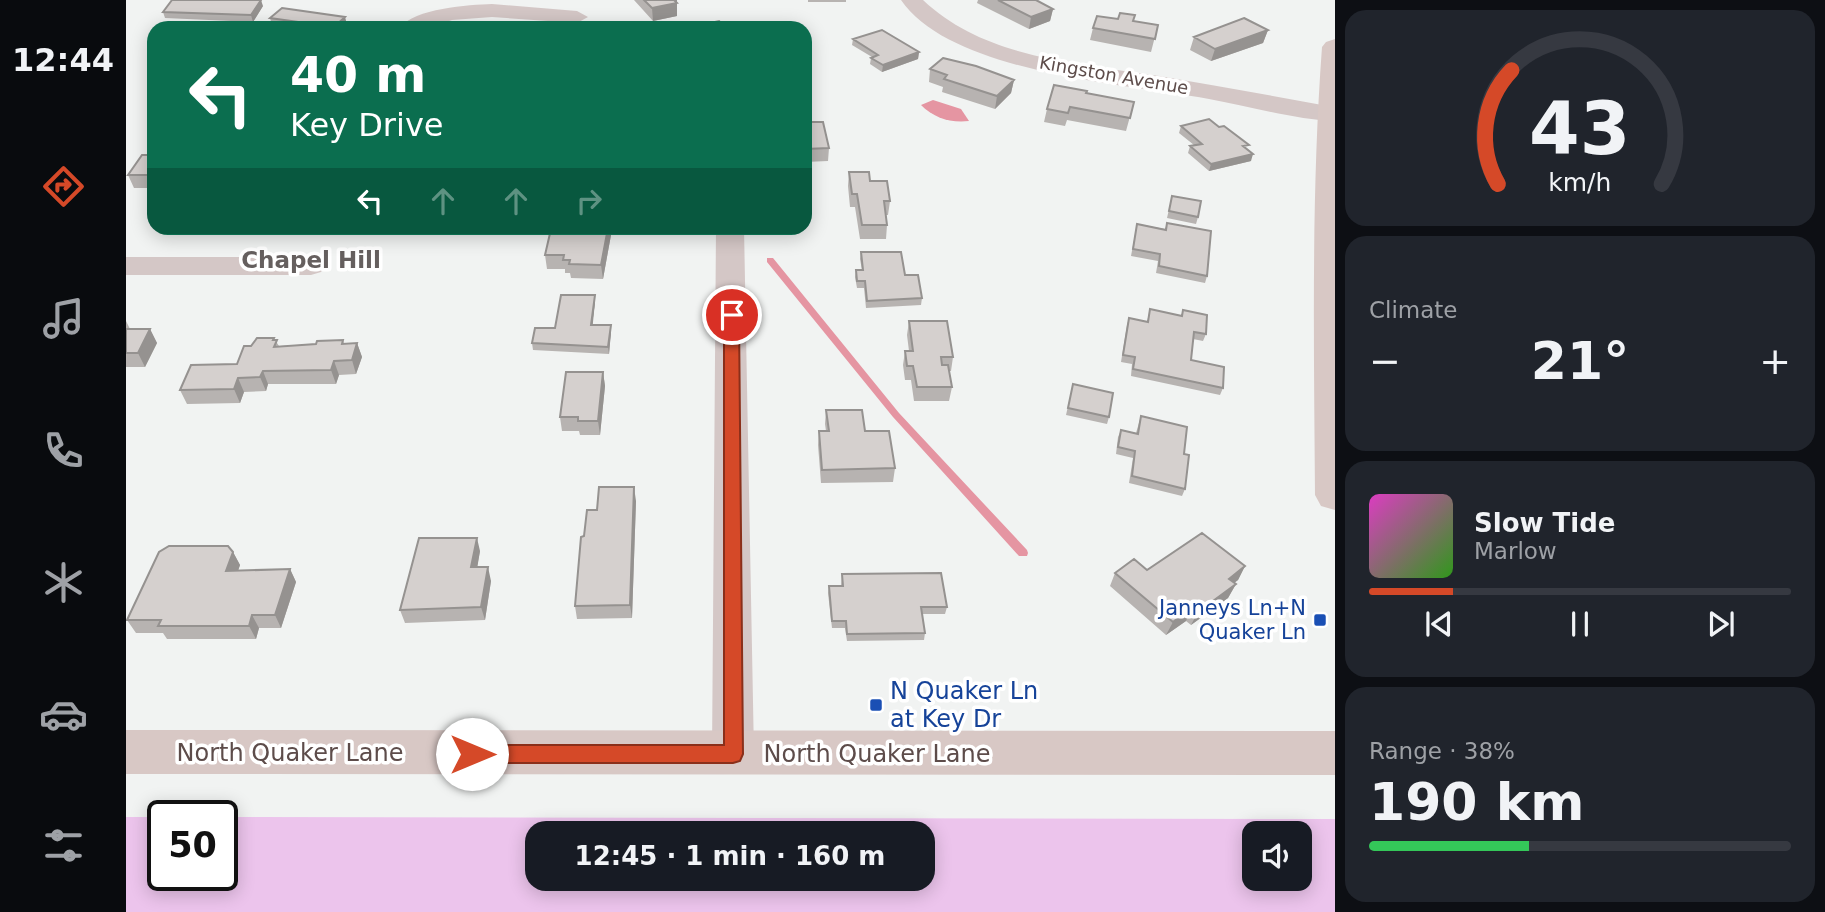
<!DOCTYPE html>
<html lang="en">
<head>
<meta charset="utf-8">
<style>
	:root { --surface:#171b24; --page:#20242c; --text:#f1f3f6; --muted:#9ea1a6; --line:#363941; --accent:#d54928 }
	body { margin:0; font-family:"DejaVu Sans",sans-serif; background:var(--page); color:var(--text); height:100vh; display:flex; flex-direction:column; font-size:26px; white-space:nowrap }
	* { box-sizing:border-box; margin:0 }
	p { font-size:23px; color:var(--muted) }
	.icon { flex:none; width:38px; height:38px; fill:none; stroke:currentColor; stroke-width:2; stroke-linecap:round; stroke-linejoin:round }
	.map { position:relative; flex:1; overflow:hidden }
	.details { display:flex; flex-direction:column; gap:10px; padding:10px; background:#0d0f14; width:490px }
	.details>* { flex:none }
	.banner { position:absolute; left:21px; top:21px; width:665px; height:214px; border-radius:21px; box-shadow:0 4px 18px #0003; background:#0b6e4f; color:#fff; overflow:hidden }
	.tools { position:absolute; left:1116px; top:821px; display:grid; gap:14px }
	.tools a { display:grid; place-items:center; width:70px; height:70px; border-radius:14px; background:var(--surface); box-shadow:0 4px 18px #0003; font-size:35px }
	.speed { position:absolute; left:21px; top:800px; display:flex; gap:14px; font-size:35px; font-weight:700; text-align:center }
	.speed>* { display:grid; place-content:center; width:91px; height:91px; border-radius:50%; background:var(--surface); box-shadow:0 4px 18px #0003; line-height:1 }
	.speed .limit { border:4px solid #111; border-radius:10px; background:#fff; color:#111 }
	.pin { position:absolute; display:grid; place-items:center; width:60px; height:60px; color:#fff; margin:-30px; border:4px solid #fff; border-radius:50%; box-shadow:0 2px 7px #0007 }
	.me { position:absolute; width:77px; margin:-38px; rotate:90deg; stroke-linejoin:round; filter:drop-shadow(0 0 5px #0008) }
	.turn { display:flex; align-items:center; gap:24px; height:147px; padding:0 28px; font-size:32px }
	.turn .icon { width:91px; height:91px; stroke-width:2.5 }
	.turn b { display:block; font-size:49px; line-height:60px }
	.lanes { display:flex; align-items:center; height:66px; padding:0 28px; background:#0003; justify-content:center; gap:35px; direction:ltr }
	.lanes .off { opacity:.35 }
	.big { font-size:52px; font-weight:700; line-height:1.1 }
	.details .card { flex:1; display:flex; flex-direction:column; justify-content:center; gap:10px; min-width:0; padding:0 24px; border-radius:21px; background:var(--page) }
	.details .dial { align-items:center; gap:0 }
	.dial svg { height:182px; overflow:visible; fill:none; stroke:var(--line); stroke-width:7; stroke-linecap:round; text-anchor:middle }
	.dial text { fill:var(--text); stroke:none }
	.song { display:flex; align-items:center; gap:21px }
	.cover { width:84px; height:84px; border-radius:10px; background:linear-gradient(135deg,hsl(310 70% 55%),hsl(110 70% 35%)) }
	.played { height:7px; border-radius:4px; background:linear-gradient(90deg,var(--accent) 20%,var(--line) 20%) }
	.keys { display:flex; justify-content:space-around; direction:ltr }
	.heat { display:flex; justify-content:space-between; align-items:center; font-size:38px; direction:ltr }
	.charge { height:10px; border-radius:5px; background:linear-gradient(90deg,#34c759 38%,var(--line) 0) }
	.trip { position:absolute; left:399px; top:821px; width:410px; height:70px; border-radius:21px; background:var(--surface); box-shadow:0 4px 18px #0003; font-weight:700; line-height:70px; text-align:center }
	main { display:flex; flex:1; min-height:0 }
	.menu { display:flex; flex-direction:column; width:126px; justify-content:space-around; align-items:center; background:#090b0e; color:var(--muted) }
	.menu .icon { width:49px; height:49px }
	.menu .active { color:var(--accent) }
	.menu b { font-size:32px; color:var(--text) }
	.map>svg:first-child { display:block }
	.green { fill:#ecc4ec; fill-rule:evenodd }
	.water { fill:#e595a2 }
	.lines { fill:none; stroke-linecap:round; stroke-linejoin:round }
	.stream { fill:#e595a2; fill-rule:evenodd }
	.street { fill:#d4c7c6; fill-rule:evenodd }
	.secondary { fill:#d8c8c5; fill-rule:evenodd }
	.wall { fill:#b7b3b1 }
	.shaded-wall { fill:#959290 }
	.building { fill:#d5d0ce; stroke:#959290; stroke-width:2 }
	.route { fill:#d54928; stroke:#8a2f1a; stroke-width:2 }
	.transit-dot { fill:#1a4fb4; stroke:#fff; stroke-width:2.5 }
	.labels { text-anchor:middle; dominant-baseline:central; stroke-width:7; stroke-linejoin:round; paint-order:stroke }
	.far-street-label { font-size:18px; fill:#5d4c4a; stroke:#fff }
	.transit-label { font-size:21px; fill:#164399; stroke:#fff; text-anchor:end }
	.neighbourhood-label { font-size:23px; font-weight:bold; fill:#655f5e; stroke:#fff }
	.near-transit-label { font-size:24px; fill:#164399; stroke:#fff; text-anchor:start }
	.near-street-label { font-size:24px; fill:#5d4c4a; stroke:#fff }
</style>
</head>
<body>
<main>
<nav class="menu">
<b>12:44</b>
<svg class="icon active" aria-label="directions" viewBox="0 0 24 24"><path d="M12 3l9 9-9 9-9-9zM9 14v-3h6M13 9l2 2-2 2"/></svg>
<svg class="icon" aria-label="music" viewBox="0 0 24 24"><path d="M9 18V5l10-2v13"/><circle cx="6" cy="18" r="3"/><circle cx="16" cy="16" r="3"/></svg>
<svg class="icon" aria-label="phone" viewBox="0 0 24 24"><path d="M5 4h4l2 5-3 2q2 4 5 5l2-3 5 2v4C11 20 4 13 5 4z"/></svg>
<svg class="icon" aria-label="climate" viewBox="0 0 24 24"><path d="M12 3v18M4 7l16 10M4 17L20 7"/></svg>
<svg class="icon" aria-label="car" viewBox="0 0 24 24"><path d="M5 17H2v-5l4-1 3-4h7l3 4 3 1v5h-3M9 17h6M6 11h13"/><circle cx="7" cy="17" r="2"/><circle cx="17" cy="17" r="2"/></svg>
<svg class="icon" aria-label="filters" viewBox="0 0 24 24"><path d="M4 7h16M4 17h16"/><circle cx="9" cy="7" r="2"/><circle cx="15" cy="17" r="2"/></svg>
</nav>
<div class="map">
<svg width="1209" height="912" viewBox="0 0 1209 912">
	<rect width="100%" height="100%" fill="#f1f3f2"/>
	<path class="green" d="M0 817H37V875H96V817L1209 819V912H0ZM411 833H796V878H411ZM1129 833H1174V878H1129Z"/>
	<path class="water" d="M807 100 835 109 843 121C824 123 808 118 795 105Z"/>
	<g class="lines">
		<path class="stream" d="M641 258H647L773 413 901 550 902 553 901 556H893L767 417 641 262Z"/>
		<path class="street" d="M775 0H797C859 59 953 63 1033 76 1091 86 1149 96 1207 107L1209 121C1170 120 1122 106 1083 99 1000 84 825 73 775 0Z
			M366 4 451 11 462 17 451 23 366 17 326 20 303 28H274C288 8 343 5 366 4Z
			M590 228H618L628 754 622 767 607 773 592 767 586 754Z
			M0 257H185L195 260 199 266 195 272 185 275H0Z"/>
		<path class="secondary" d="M1209 39V510L1195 506 1189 495C1188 346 1185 196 1196 47L1200 42Z
			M0 730 1209 731V775L0 774Z"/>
	</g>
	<path class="wall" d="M508 0H551V16L527 21Z
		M682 0H720V2H682Z
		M852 0H910L927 9 924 21 903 29 851 3Z
		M137 6 127 22 39 18 37 12Z
		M144 18 221 24 216 28H170L146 25Z
		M1007 21 1032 25 1025 52 964 40 967 28Z
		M1142 30 1137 43 1085 61 1064 50 1068 37Z
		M727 39 793 52 792 59 756 72 744 64 745 58 746 57 726 45Z
		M804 69 888 80 885 93 869 109 816 92 817 87 803 82Z
		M1008 102 1000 131 941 120 939 126 918 122 921 109Z
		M679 122 703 148 702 161 679 162Z
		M1055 126 1121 149 1125 161 1083 171 1062 153 1064 146 1068 145 1053 133Z
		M28 155V188H8L2 175Z
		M723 172 744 181 764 201 762 215H760L761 225 760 239H734L729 207H724L722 186Z
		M1046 196 1072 217 1070 224 1041 218Z
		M1041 223 1081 276 1079 283 1030 273 1032 261 1005 256 1011 224 1039 229Z
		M445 228H484L485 235 477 279 445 278 444 273H439V269H421L419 255Z
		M735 252 779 275 796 298 795 305 740 308 738 288H731L729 277 730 270H736L734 259Z
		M469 295V302L466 325 485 332 483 354 407 350 406 343 429 328Z
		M1024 309 1055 316 1057 310 1080 334 1077 341 1067 339 1065 360 1097 388 1094 395 1005 376 1006 364 995 362 1001 325 1003 318 1021 322Z
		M0 321 4 329H24L31 343 19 367H0Z
		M783 321 827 357 825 371H823L826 387 823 401H788L785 380H779L777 365 779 351H783L781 335Z
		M149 340 153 346 190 344 217 340 218 344 231 343 236 357 230 374 213 375 210 384H142L140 391 118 392 114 403 61 404 54 390 111 364 125 346Z
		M477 372 479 386 474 435H454L453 431H436L434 417Z
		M947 384 983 417 981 424 940 415Z
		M700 410 739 431 769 468 767 482 695 483 692 445 693 431H700L699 424Z
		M1015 416 1058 454 1059 489 1056 496 1003 483 1007 458 990 454 992 437 995 430 1010 433Z
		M510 501 506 618 451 619 449 606 458 536 471 510Z
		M354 551 351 567 365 581 359 620 279 623 274 610Z
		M107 552 114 565 112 571 164 569 170 582 155 628H133L130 639H41L37 633H10L1 620Z
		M1119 566 1112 580 1108 583 1110 584 1102 598 1065 625 1060 621 1040 635 984 586 989 573Z
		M716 574 821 607 819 614H796L799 633 798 640 721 641 719 628H706L702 593 703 586H715Z"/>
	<path class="shaded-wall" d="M135 0 137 6 127 22 125 15Z
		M544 0H551V16L527 21 526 8Z
		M927 9 924 21 903 29 905 17Z
		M219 17 221 24 216 28H208Z
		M1142 30 1137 43 1085 61 1089 49Z
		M793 52 792 59 756 72 757 65Z
		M888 80 885 93 869 109 871 96Z
		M1127 154 1125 161 1083 171 1085 164Z
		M27 167 28 169V188L22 175Z
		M482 228H484L485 235 477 279 475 265Z
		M469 295V302L466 332 465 325Z
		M485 325V332L483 354 482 347Z
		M24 329 31 343 19 367 12 353Z
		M231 343 236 357 230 374 226 360Z
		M208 361 213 375 210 384 205 370Z
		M137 371 142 384 140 391 134 377Z
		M477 372 479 386 474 435 472 421Z
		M112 378 118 392 114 403 108 389Z
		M508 487 510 501 506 618 504 605Z
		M351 538 354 551 349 581 345 567Z
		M107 552 114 565 107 585 100 571Z
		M1119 566 1112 580 1096 592 1103 579Z
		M362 567 365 581 359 620 355 607Z
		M164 569 170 582 155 628 149 615Z
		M1110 584 1102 598 1065 625 1072 612Z
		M1066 607 1060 621 1040 635 1047 622Z
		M126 615 133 628 130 639 123 626Z"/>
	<path class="building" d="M46 0H135L125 15 37 12Z
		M518 0H548L551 3 526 8Z
		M872 0H910L927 9 905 17Z
		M156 8 219 17 208 27 199 26 196 28H173L179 23 144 18Z
		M994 13 1009 15 1007 21 1032 25 1029 39 967 28 971 16 992 19Z
		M1118 18 1142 30 1089 49 1068 37Z
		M593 21 600 28H561Z
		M756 30 793 52 757 65 745 58 752 55 727 39Z
		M817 58 850 66 888 80 871 96 818 79 821 75 804 69Z
		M928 85 961 91 960 93 1008 102 1004 118 944 107 942 113 921 109Z
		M1083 119 1093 127 1098 126 1123 145 1117 146 1127 154 1085 164 1064 146 1076 144 1055 126Z
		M679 122H697L703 148 679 149Z
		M16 155H28V167L22 175H2Z
		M723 172H743L744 181H761L764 201H758L761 225H736L731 194H726Z
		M1046 196 1075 201 1072 217 1043 211Z
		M1041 223 1085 231 1081 276 1033 266 1034 254 1007 249 1011 224 1040 230Z
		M445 228H482L475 265 443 264 444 260H437L438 255H419L425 229H445Z
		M735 252H775L779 275H792L796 298 741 301 739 281H731L730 270H737Z
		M435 295H469L465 325H485L482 347 406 343 409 328H429Z
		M1024 309 1056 316 1057 310 1081 315 1080 334 1068 332 1065 360 1098 367 1097 388 1007 369 1009 357 997 355 1003 318 1022 322Z
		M783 321H821L827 357H815L816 365H822L826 387H791L787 366H781L779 351H787Z
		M0 329H24L12 353H0Z
		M131 338H148L147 340H151L148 347 190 344 191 341 217 340 216 344 231 343 226 360 208 361 205 370 137 371 134 377 112 378 108 389 54 390 65 365 111 364 118 346H125Z
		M440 372H477L472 421H452V417H434Z
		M947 384 987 393 983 417 942 408Z
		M700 410H736L739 431H763L769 468 696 470 693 431H703Z
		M1015 416 1061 427 1058 454 1063 455 1059 489 1006 476 1009 451 992 447 995 430 1012 434Z
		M473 487H508L504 605 449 606 455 537 458 536 461 510H471Z
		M1076 533 1119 566 1103 579 1110 584 1072 612 1066 607 1047 622 989 573 1008 559 1021 570Z
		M293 538H351L345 567H362L355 607 274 610Z
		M43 546H102L107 552 100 571 164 569 149 615H126L123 626H32L35 620H1L33 552Z
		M815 573 821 607H795L799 633 721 634 720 621H706L703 586H717L716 574Z"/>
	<path class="route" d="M606 310 613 315 617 754 614 761 607 763H346L339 760 336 754 339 747 346 745H598V315Z"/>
	<g class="transit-dot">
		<rect x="1187" y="613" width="14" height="14" rx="3.5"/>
		<rect x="743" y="698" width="14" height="14" rx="3.5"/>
	</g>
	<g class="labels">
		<g class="far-street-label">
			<text transform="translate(988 75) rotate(10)">Kingston Avenue</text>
		</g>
		<g class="transit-label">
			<text x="1180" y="608">Janneys Ln+N<tspan x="1180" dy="24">Quaker Ln</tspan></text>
		</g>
		<g class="neighbourhood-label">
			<text x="185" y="260">Chapel Hill</text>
		</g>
		<g class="near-transit-label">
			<text x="764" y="691">N Quaker Ln<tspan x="764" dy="28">at Key Dr</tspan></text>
		</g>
		<g class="near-street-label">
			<text x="164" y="753">North Quaker Lane</text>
			<text x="751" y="754">North Quaker Lane</text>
		</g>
	</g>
</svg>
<div class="tools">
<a><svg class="icon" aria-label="sound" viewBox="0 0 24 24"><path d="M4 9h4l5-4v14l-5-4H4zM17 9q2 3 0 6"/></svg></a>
</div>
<div class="speed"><div class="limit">50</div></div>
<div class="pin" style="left:606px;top:315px;background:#d93025"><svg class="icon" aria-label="arrive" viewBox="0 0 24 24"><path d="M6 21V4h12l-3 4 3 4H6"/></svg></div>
<svg class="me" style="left:346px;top:754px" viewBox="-20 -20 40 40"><circle r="19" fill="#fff"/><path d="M0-13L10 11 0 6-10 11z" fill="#d54928"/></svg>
<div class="trip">12:45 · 1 min · 160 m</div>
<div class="banner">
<div class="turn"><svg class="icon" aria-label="left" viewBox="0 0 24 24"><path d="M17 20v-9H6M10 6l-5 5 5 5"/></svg><div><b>40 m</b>Key Drive</div></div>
<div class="lanes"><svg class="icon" aria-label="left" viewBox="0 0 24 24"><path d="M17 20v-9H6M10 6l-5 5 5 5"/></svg><svg class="icon off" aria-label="ahead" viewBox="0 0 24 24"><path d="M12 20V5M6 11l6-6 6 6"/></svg><svg class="icon off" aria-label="ahead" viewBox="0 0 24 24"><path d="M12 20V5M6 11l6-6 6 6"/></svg><svg class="icon off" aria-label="right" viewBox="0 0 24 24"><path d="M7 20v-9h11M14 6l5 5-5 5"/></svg></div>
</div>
</div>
<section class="details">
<div class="card dial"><svg viewBox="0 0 100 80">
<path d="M14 69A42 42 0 1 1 86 69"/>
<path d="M14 69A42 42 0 0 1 20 19" stroke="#d54928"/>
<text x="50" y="56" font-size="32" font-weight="700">43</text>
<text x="50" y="72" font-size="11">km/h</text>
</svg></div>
<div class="card"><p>Climate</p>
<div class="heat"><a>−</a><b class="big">21°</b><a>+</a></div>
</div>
<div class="card">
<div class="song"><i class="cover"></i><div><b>Slow Tide</b><p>Marlow</p></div></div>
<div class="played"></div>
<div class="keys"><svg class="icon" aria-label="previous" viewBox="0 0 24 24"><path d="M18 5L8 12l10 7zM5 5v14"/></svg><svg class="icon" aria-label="pause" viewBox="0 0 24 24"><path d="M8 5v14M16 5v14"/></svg><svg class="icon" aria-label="next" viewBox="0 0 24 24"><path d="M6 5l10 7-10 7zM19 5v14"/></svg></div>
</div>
<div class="card"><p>Range · 38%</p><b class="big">190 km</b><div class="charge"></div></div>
</section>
</main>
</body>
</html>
